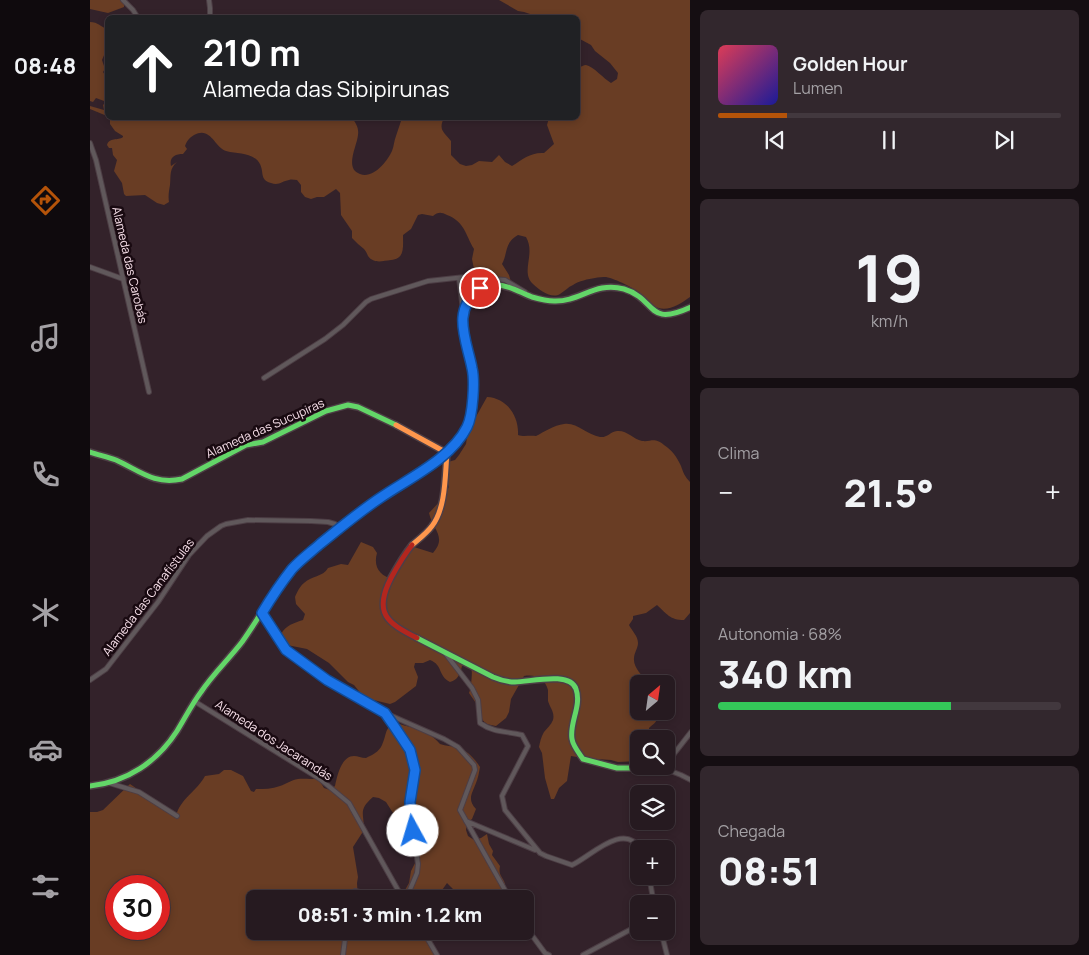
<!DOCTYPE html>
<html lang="pt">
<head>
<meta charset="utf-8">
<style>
	:root { --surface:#261a20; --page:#32272d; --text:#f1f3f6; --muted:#a4a1a5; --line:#42383e; --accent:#b45309 }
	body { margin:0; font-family:Manrope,sans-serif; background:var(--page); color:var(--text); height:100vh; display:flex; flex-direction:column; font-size:19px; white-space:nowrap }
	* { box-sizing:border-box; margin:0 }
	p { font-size:16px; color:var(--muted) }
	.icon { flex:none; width:28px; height:28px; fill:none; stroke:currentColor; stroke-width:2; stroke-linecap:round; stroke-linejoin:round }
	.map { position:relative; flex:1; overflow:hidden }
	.panel { display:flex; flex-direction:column; gap:10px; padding:10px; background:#150e12; width:399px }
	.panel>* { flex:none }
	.hud { position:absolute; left:15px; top:15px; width:475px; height:105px; border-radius:8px; box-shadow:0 2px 8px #0003,0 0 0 1px var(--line); background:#202124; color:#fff; overflow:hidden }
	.needle { width:32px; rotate:29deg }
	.buttons { position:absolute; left:540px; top:675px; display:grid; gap:10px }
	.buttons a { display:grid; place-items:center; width:45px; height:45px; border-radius:8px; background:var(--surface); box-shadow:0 2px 8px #0003,0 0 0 1px var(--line); font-size:25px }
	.speed { position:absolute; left:15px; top:875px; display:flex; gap:10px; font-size:25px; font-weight:700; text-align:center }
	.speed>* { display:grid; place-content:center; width:65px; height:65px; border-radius:50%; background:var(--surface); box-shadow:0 2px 8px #0003,0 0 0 1px var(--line); line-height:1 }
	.speed .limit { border:8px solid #d22; background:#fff; color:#111 }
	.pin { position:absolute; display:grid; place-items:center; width:42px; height:42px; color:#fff; margin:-21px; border:2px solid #fff; border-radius:50%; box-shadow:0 1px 5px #0007 }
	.me { position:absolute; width:55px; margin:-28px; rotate:354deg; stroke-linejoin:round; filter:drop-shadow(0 0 4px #0008) }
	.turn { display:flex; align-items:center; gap:18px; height:105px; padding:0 15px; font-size:22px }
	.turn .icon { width:65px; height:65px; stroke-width:2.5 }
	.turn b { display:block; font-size:35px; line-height:42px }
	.big { font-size:38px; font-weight:800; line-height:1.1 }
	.panel .card { flex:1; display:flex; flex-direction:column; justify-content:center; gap:8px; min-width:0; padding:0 18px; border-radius:8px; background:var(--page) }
	.panel .dial { align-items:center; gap:0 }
	.dial b { font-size:65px; line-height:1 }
	.song { display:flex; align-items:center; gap:15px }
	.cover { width:60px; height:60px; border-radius:8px; background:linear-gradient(135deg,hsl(350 70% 55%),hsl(240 70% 35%)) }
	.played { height:5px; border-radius:2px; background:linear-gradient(90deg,var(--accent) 20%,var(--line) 20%) }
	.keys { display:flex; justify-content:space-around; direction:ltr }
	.heat { display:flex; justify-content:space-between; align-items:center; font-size:28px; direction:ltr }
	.charge { height:8px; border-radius:4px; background:linear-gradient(90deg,#34c759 68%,var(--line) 0) }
	.trip { position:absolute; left:156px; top:890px; width:288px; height:50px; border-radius:8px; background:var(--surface); box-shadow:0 2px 8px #0003,0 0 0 1px var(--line); font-weight:800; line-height:50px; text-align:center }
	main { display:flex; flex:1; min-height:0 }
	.tab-bar { display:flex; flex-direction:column; width:90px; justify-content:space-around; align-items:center; background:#0f0a0d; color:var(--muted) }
	.tab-bar .icon { width:35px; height:35px }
	.tab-bar .selected { color:var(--accent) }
	.tab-bar b { font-size:22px; color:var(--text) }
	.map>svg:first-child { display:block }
	.green { fill:#693d24; fill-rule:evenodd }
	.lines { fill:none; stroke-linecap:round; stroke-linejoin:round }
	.street-casing { stroke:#4d3e45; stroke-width:6 }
	.fast-casing { stroke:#4d3e45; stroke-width:8 }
	.slow-casing { stroke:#4d3e45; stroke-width:8 }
	.jam-casing { stroke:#4d3e45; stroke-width:8 }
	.street { stroke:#60585b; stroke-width:4 }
	.fast { stroke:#63d668; stroke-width:5 }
	.slow { stroke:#ff974d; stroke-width:5 }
	.jam { stroke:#b3261e; stroke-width:5 }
	.route-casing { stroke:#114b97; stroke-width:12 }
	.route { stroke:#1a73e8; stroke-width:9 }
	.labels { text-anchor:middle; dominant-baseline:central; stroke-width:5; stroke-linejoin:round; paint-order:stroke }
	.street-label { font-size:12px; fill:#f9e1eb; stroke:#190a11 }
</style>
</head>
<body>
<main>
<nav class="tab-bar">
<b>08:48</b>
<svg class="icon selected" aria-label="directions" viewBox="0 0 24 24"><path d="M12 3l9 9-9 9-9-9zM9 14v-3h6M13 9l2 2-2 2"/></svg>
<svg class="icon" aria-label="music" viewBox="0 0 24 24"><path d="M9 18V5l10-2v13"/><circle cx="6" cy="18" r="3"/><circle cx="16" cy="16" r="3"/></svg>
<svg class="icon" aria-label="phone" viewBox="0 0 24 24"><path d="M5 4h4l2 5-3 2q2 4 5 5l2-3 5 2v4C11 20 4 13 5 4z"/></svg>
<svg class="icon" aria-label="climate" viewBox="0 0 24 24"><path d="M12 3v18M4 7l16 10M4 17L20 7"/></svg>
<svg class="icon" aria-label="car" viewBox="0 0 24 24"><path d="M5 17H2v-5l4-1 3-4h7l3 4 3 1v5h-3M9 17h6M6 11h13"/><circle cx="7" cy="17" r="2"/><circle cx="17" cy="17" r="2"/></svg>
<svg class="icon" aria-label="filters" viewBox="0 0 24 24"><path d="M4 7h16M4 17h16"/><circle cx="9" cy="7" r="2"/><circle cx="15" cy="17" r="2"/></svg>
</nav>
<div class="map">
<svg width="601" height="955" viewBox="0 0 601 955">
	<rect width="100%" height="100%" fill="#33222a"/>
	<path class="green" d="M0 0H34V7L18 13 0 9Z
		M409 0H600V297C589 305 575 314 562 305 557 302 555 298 551 294 544 288 526 279 516 277 513 277 508 277 505 278 498 279 489 281 483 285 478 287 475 291 470 294 462 299 450 291 443 284 430 272 446 254 436 237L428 235C414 243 418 253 412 264L419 275 421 282 416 286 398 281 385 274 382 259 384 249C375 234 375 222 357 215 351 212 348 212 343 216L332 214 328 215 321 229 313 235C313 247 315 259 301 260 292 261 284 264 278 256 277 254 276 251 274 249 270 246 266 242 262 238V231L251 215 250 193 246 189 234 197H227L221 199 215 197 211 192V185L207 180C204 180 202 179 199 180 192 181 189 186 181 183 167 179 177 169 166 159 156 152 147 154 136 151 124 147 121 126 104 135 99 138 97 141 95 146L97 149 93 154C85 154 79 157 81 166L87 162C79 169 81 175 80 185 79 191 78 196 79 202L74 205 67 203 55 195 36 196 34 194 32 183 24 171 27 160 23 155 22 148H19L17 145C19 137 28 141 33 137V136L25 131 20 124V118H262C266 123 269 128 268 135 267 146 254 169 270 174 283 179 297 162 302 151 304 146 304 141 306 136 308 130 310 124 312 118H354C348 130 354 132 361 141V155L370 164 376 166 382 165 389 161 402 162 409 155 415 162 422 166C433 159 441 152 454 153L464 144 457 125 459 118H488V68C490 67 494 65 496 65 503 66 514 79 521 83L527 79 528 73 520 63 505 51 501 45 488 38V18L449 17 434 12 428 11Z
		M0 22C8 22 11 27 17 29V48L12 60 15 69 13 72 17 78V116L0 109V106L14 110 13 105 15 103 14 101 6 98 3 102 0 101Z
		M397 397C417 398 429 416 428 435 434 437 439 435 446 436 454 432 464 425 474 424 487 422 497 435 510 437 517 438 520 432 527 431 537 430 543 439 552 441 562 442 564 437 574 445 582 450 587 457 591 466 593 472 595 477 600 482V613L594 620C580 620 577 614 567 605L556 613 543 616V619L539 625C542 631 548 636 548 643 548 648 544 653 544 658 543 667 552 676 558 681V684H549V711H561C570 720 567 721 559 728V735L557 738 549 739 547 742 549 745V761L528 762 521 760 493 758 481 756 480 762 477 781 469 788 465 797 464 799H461L455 778 452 753 449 747C450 742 451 737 454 732 457 728 461 725 463 720 465 712 460 708 458 701 458 698 458 694 458 690 455 678 445 674 434 676L421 699 419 712 416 718 406 726C391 724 392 719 388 707 386 702 382 698 379 693 381 689 383 670 381 667 380 666 378 666 377 665L372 666C370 674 368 680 360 682 348 676 353 665 340 660L333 663H325L324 667 328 677 326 686 305 702 300 704 271 697 272 695 264 685 258 682 239 663 217 649 197 645 193 640 191 634C196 625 204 623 213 620L215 614 206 604 205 597C207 592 210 586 214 583 221 576 233 577 238 568L251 564 258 565 271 542 283 547 287 553C283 567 290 576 303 579L320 552 324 547 343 553C357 537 343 530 339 513L351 500 359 487 357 480 358 462 365 460 369 455 376 444 378 431Z
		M304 722C324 730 334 726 350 744 356 746 362 746 367 747 377 750 385 759 390 767 389 773 388 778 386 783 382 794 377 799 386 809L382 819 377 823 376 830 378 836 384 840 391 838 397 834 399 844 403 851 402 855 410 866C408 876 413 876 415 884 416 889 413 896 409 898 403 901 377 899 369 899L367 893 357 883 350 893C342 893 335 892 328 895 325 897 323 898 320 899L317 896 315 890 319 883 321 871 327 859 322 839 305 820 303 813 296 802 289 798 283 797C268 810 274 813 274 830L263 847 268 877 267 883 268 899H165V931H263L265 933 272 931H334L349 955H0V812H7L13 810 40 784 86 816C90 799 107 791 115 776L129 774 134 770H141L153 776 161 791 164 792 166 789C174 789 182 789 190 786 196 784 201 780 208 779 215 778 221 780 228 778L234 788 240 790 245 786C247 777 251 756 264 756 268 756 271 758 276 758 282 755 289 752 292 745 297 734 294 730 304 722ZM26 886H69V929H26Z"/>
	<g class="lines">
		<g class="street-casing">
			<path id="street" d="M33 0 43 10 48 18
				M119 0 120 8V18
				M0 143 6 160 59 392
				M0 267 33 279
				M369 278 373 310
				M174 378 235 339 253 325 276 302 281 299 338 281 375 277 415 280 435 292
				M172 613 196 650 237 680 295 713 354 739 368 747 384 765 385 770 370 810 420 899
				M355 653 382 688 388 700 390 723C404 733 417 731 432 735L438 746 412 796 415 810 450 853 456 856 482 865C500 857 534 821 550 849
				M0 680 16 669 68 602 99 555 117 536 131 526 136 524 158 520 221 521 238 522 245 524 250 528
				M104 701 230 779 259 803 313 899
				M296 715 321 750 325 770 320 802 321 820 328 864 327 873 316 899
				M576 764 601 732
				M574 766 573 768 591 775 601 780
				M19 783 49 792 87 816
				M376 821 445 850
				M559 876 564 904
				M262 899 265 891 301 899
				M435 924 441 934 455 953 459 955
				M333 931 347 955
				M571 931 577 955
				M253 955 256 931
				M493 955 549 925"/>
		</g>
		<g class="fast-casing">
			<path id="fast" d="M383 399C383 389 384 379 382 369 378 345 364 317 382 295 388 288 396 285 405 285 419 285 429 292 442 297 449 299 456 301 464 301 490 302 505 281 534 289 567 299 556 328 601 307
				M0 452C9 455 18 457 26 460 50 471 64 485 92 479L156 445 173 442 236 411 258 405 268 407 306 425
				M327 638 403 677C410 680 418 682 425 682 440 682 480 671 486 689 492 706 479 723 482 739 483 746 489 753 493 759L527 768H573
				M0 786C37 782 67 762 87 731 95 718 102 704 111 692 123 674 139 659 152 642 169 618 183 592 202 570 211 560 222 551 233 542 249 529 264 516 281 504"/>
		</g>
		<g class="slow-casing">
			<path id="slow" d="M306 425 357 453C355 475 356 508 342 526 337 533 329 539 322 545
				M281 504C312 482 361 462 377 426 381 418 382 408 383 399"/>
		</g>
		<g class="jam-casing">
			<path id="jam" d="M322 545C314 555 307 567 301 578 283 613 297 623 327 638"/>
		</g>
		<use href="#street" class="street"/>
		<use href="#fast" class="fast"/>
		<use href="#slow" class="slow"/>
		<use href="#jam" class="jam"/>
	</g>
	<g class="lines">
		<g class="route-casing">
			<path id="route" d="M323 831 321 820 320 802 325 770 320 750 304 726 295 713 237 680 196 650 172 613C181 598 191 583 202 569 210 560 221 552 230 544 250 528 269 512 290 498 319 478 361 459 377 427 383 415 385 381 382 368 376 338 361 311 390 288"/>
		</g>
		<use href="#route" class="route"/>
	</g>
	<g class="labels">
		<g class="street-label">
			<text transform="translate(40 265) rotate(77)">Alameda das Carobás</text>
			<text transform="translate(175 428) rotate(-24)">Alameda das Sucupiras</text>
			<text transform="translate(58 597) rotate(-53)">Alameda das Canafístulas</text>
			<text transform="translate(184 740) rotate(33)">Alameda dos Jacarandás</text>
		</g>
	</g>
</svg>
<div class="buttons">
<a><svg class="needle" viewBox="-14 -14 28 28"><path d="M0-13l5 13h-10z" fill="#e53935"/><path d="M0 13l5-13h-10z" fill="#a4a1a5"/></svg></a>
<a><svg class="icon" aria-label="search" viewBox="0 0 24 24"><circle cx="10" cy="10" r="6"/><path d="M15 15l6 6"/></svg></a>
<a><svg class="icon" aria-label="layers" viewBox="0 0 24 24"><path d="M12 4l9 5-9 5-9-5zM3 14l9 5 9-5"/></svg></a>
<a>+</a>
<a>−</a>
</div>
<div class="speed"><div class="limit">30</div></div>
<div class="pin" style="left:390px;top:288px;background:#d93025"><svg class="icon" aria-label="arrive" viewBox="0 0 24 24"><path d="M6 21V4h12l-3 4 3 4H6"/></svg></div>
<svg class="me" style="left:323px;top:831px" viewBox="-20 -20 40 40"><circle r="19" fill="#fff"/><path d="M0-13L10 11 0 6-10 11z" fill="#1a73e8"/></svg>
<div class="trip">08:51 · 3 min · 1.2 km</div>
<div class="hud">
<div class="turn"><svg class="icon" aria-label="ahead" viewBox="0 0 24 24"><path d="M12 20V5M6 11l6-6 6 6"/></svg><div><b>210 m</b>Alameda das Sibipirunas</div></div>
</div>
</div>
<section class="panel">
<div class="card">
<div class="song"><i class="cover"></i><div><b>Golden Hour</b><p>Lumen</p></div></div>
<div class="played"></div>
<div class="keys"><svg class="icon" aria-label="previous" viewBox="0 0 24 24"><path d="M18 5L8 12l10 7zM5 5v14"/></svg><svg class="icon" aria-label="pause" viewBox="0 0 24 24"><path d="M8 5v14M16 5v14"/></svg><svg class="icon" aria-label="next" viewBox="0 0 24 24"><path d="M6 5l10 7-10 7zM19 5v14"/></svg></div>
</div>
<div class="card dial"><b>19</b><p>km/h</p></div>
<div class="card"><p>Clima</p>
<div class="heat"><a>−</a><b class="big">21.5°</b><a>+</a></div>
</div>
<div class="card"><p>Autonomia · 68%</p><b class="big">340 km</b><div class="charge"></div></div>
<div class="card"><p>Chegada</p><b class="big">08:51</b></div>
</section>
</main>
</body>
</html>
